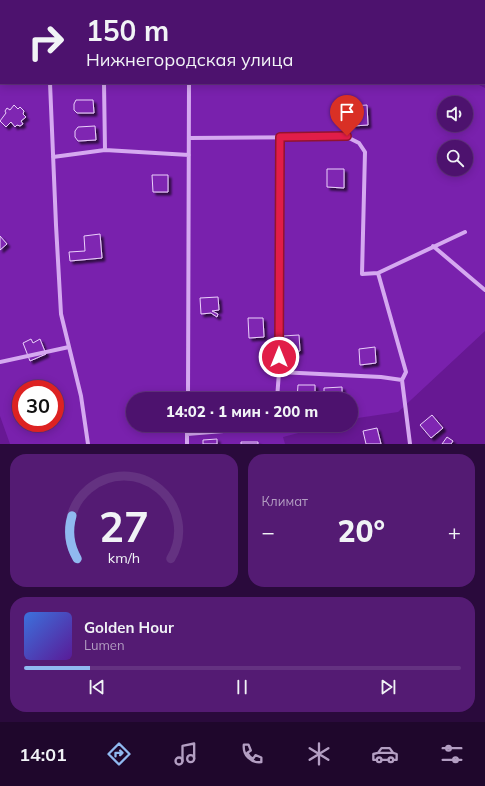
<!DOCTYPE html>
<html lang="ru">
<head>
<meta charset="utf-8">
<style>
	:root { --surface:#4d126e; --page:#541b73; --text:#f1f3f6; --muted:#b39ec2; --line:#643281; --accent:#90b9f0 }
	body { margin:0; font-family:Mulish,sans-serif; background:var(--page); color:var(--text); height:100vh; display:flex; flex-direction:column; font-size:15px; white-space:nowrap }
	* { box-sizing:border-box; margin:0 }
	p { font-size:13px; color:var(--muted) }
	.icon { flex:none; width:22px; height:22px; fill:none; stroke:currentColor; stroke-width:2; stroke-linecap:round; stroke-linejoin:round }
	.map { position:relative; height:444px; overflow:hidden }
	.details { display:flex; flex-direction:column; gap:10px; padding:10px; background:#2a0a3c; flex:1 }
	.details>* { flex:none }
	.guide { position:absolute; left:0px; top:0px; width:485px; height:84px; box-shadow:0 2px 10px #0003,0 0 0 1px var(--line); background:#4d126e; color:var(--text); overflow:hidden }
	.tools { position:absolute; left:437px; top:96px; display:grid; gap:8px }
	.tools a { display:grid; place-items:center; width:36px; height:36px; border-radius:50%; background:var(--surface); box-shadow:0 2px 10px #0003,0 0 0 1px var(--line); font-size:20px }
	.speed { position:absolute; left:12px; top:380px; display:flex; gap:8px; font-size:20px; font-weight:700; text-align:center }
	.speed>* { display:grid; place-content:center; width:52px; height:52px; border-radius:50%; background:var(--surface); box-shadow:0 2px 10px #0003,0 0 0 1px var(--line); line-height:1 }
	.speed .limit { border:6px solid #d22; background:#fff; color:#111 }
	.pin { position:absolute; display:grid; place-items:center; width:34px; height:34px; color:#fff; margin:-41px -17px; border-radius:50% 50% 50% 0; rotate:-45deg; box-shadow:0 0 4px #0007 }
	.pin .icon { rotate:45deg }
	.me { position:absolute; width:44px; margin:-22px; rotate:0deg; stroke-linejoin:round; filter:drop-shadow(0 0 3px #0008) }
	.turn { display:flex; align-items:center; gap:14px; height:84px; padding:0 20px; font-size:18px }
	.turn .icon { width:52px; height:52px; stroke-width:2.5 }
	.turn b { display:block; font-size:28px; line-height:34px }
	.big { font-size:30px; font-weight:800; line-height:1.1 }
	.details .card { flex:1; display:flex; flex-direction:column; justify-content:center; gap:6px; min-width:0; padding:0 14px; border-radius:16px; background:var(--page) }
	.details .dial { align-items:center; gap:0 }
	.dial svg { height:104px; overflow:visible; fill:none; stroke:var(--line); stroke-width:7; stroke-linecap:round; text-anchor:middle }
	.dial text { fill:var(--text); stroke:none }
	.song { display:flex; align-items:center; gap:12px }
	.cover { width:48px; height:48px; border-radius:6px; background:linear-gradient(135deg,hsl(220 70% 55%),hsl(270 70% 35%)) }
	.played { height:4px; border-radius:2px; background:linear-gradient(90deg,var(--accent) 15%,var(--line) 15%) }
	.keys { display:flex; justify-content:space-around; direction:ltr }
	.heat { display:flex; justify-content:space-between; align-items:center; font-size:22px; direction:ltr }
	.details .tiles { flex:1; display:grid; gap:10px; grid-template-columns:1fr 1fr }
	.card:last-child { grid-column:span 2 }
	.trip { position:absolute; left:126px; top:392px; width:232px; height:40px; border-radius:20px; background:var(--surface); box-shadow:0 2px 10px #0003,0 0 0 1px var(--line); font-weight:800; line-height:40px; text-align:center }
	.tab-bar { display:flex; height:64px; justify-content:space-around; align-items:center; background:#1f072c; color:var(--muted) }
	.tab-bar .icon { width:28px; height:28px }
	.tab-bar .selected { color:var(--accent) }
	.tab-bar b { font-size:18px; color:var(--text) }
	.map>svg:first-child { display:block }
	.green { fill:#7921ad; fill-rule:evenodd }
	.building { fill:#7f27b2; stroke:#ebd0fb; filter:url(#shadow) }
	.lines { fill:none; stroke-linecap:round; stroke-linejoin:round }
	.minor { stroke:#d5a9f0; stroke-width:4 }
	.route-casing { stroke:#92132f; stroke-width:10 }
	.route { stroke:#e11d48; stroke-width:7 }
</style>
</head>
<body>
<div class="map">
<svg width="485" height="444" viewBox="0 0 485 444">
	<defs>
		<filter id="shadow"><feDropShadow dx="3" dy="3" stdDeviation="1" flood-color="#0009"/></filter>
	</defs>
	<rect width="100%" height="100%" fill="#671893"/>
	<path class="green" d="M0 0 193 1H1V83H475L485 88V331L398 412 351 419V399H133V425H329L283 437 285 444H10L0 416ZM444 103H466V125H444ZM444 147H466V169H444ZM21 389H55V423H21Z
		M416 0H485V45L484 1Z"/>
	<path class="building" d="M241 0H259V1H241Z
		M76 100H93L94 113H77L74 110V104Z
		M14 105 18 109 20 107 24 111 23 114 26 117 21 121 23 124 20 126 17 125 15 127 11 122 6 127 0 121 6 113 5 111 7 108 10 110Z
		M367 105 368 125 353 126 352 121H349V111H352V106Z
		M95 126 96 140 78 141 75 137V131L78 127Z
		M327 169H344V188L327 187Z
		M152 175H168V192H153Z
		M100 234 102 258 70 261 69 252 85 251 84 236Z
		M0 236 7 244 0 250Z
		M218 297 219 310 212 311 218 314 217 317 211 313 201 314 200 298Z
		M248 318H263L264 337 249 338Z
		M299 335 300 351 282 352V336Z
		M31 339 33 343 40 339 46 354 30 361 23 343Z
		M375 347 376 363 360 365 359 349Z
		M298 385H315V399H297Z
		M342 387V399H324V388Z
		M432 415 443 428 431 438 420 425Z
		M377 428 381 444H366L363 431Z
		M447 437 453 441 451 444H442Z
		M217 439V444H203V440Z
		M241 442H258V444H241Z"/>
	<g class="lines">
		<path class="minor" d="M187 0V1
			M50 83 56 225 61 314 81 396 88 444
			M104 83 105 150
			M189 138 347 137 359 143 365 152 362 274 378 273 406 372 402 380 410 444
			M53 157 105 150 189 155
			M433 246 485 290
			M378 273 465 232
			M0 362 69 347
			M279 372 381 377 402 380
			M188 399 189 83
			M277 399 279 372 280 137
			M187 434 248 429 267 425
			M187 444V425"/>
	</g>
	<g class="lines">
		<g class="route-casing">
			<path id="route" d="M279 357 280 137 347 136"/>
		</g>
		<use href="#route" class="route"/>
	</g>
</svg>
<div class="tools">
<a><svg class="icon" aria-label="sound" viewBox="0 0 24 24"><path d="M4 9h4l5-4v14l-5-4H4zM17 9q2 3 0 6"/></svg></a>
<a><svg class="icon" aria-label="search" viewBox="0 0 24 24"><circle cx="10" cy="10" r="6"/><path d="M15 15l6 6"/></svg></a>
</div>
<div class="speed"><div class="limit">30</div></div>
<div class="pin" style="left:347px;top:136px;background:#d93025"><svg class="icon" aria-label="arrive" viewBox="0 0 24 24"><path d="M6 21V4h12l-3 4 3 4H6"/></svg></div>
<svg class="me" style="left:279px;top:357px" viewBox="-20 -20 40 40"><circle r="17" fill="#e11d48" stroke="#fff" stroke-width="3"/><path d="M0-11L8 9 0 5-8 9z" fill="#fff"/></svg>
<div class="trip">14:02 · 1 мин · 200 m</div>
<div class="guide">
<div class="turn"><svg class="icon" aria-label="right" viewBox="0 0 24 24"><path d="M7 20v-9h11M14 6l5 5-5 5"/></svg><div><b>150 m</b>Нижнегородская улица</div></div>
</div>
</div>
<section class="details">
<div class="tiles">
<div class="card dial"><svg viewBox="0 0 100 80">
<path d="M14 69A42 42 0 1 1 86 69"/>
<path d="M14 69A42 42 0 0 1 10 36" stroke="#90b9f0"/>
<text x="50" y="56" font-size="32" font-weight="700">27</text>
<text x="50" y="72" font-size="11">km/h</text>
</svg></div>
<div class="card"><p>Климат</p>
<div class="heat"><a>−</a><b class="big">20°</b><a>+</a></div>
</div>
<div class="card">
<div class="song"><i class="cover"></i><div><b>Golden Hour</b><p>Lumen</p></div></div>
<div class="played"></div>
<div class="keys"><svg class="icon" aria-label="previous" viewBox="0 0 24 24"><path d="M18 5L8 12l10 7zM5 5v14"/></svg><svg class="icon" aria-label="pause" viewBox="0 0 24 24"><path d="M8 5v14M16 5v14"/></svg><svg class="icon" aria-label="next" viewBox="0 0 24 24"><path d="M6 5l10 7-10 7zM19 5v14"/></svg></div>
</div>
</div>
</section>
<nav class="tab-bar">
<b>14:01</b>
<svg class="icon selected" aria-label="directions" viewBox="0 0 24 24"><path d="M12 3l9 9-9 9-9-9zM9 14v-3h6M13 9l2 2-2 2"/></svg>
<svg class="icon" aria-label="music" viewBox="0 0 24 24"><path d="M9 18V5l10-2v13"/><circle cx="6" cy="18" r="3"/><circle cx="16" cy="16" r="3"/></svg>
<svg class="icon" aria-label="phone" viewBox="0 0 24 24"><path d="M5 4h4l2 5-3 2q2 4 5 5l2-3 5 2v4C11 20 4 13 5 4z"/></svg>
<svg class="icon" aria-label="climate" viewBox="0 0 24 24"><path d="M12 3v18M4 7l16 10M4 17L20 7"/></svg>
<svg class="icon" aria-label="car" viewBox="0 0 24 24"><path d="M5 17H2v-5l4-1 3-4h7l3 4 3 1v5h-3M9 17h6M6 11h13"/><circle cx="7" cy="17" r="2"/><circle cx="17" cy="17" r="2"/></svg>
<svg class="icon" aria-label="filters" viewBox="0 0 24 24"><path d="M4 7h16M4 17h16"/><circle cx="9" cy="7" r="2"/><circle cx="15" cy="17" r="2"/></svg>
</nav>
</body>
</html>
